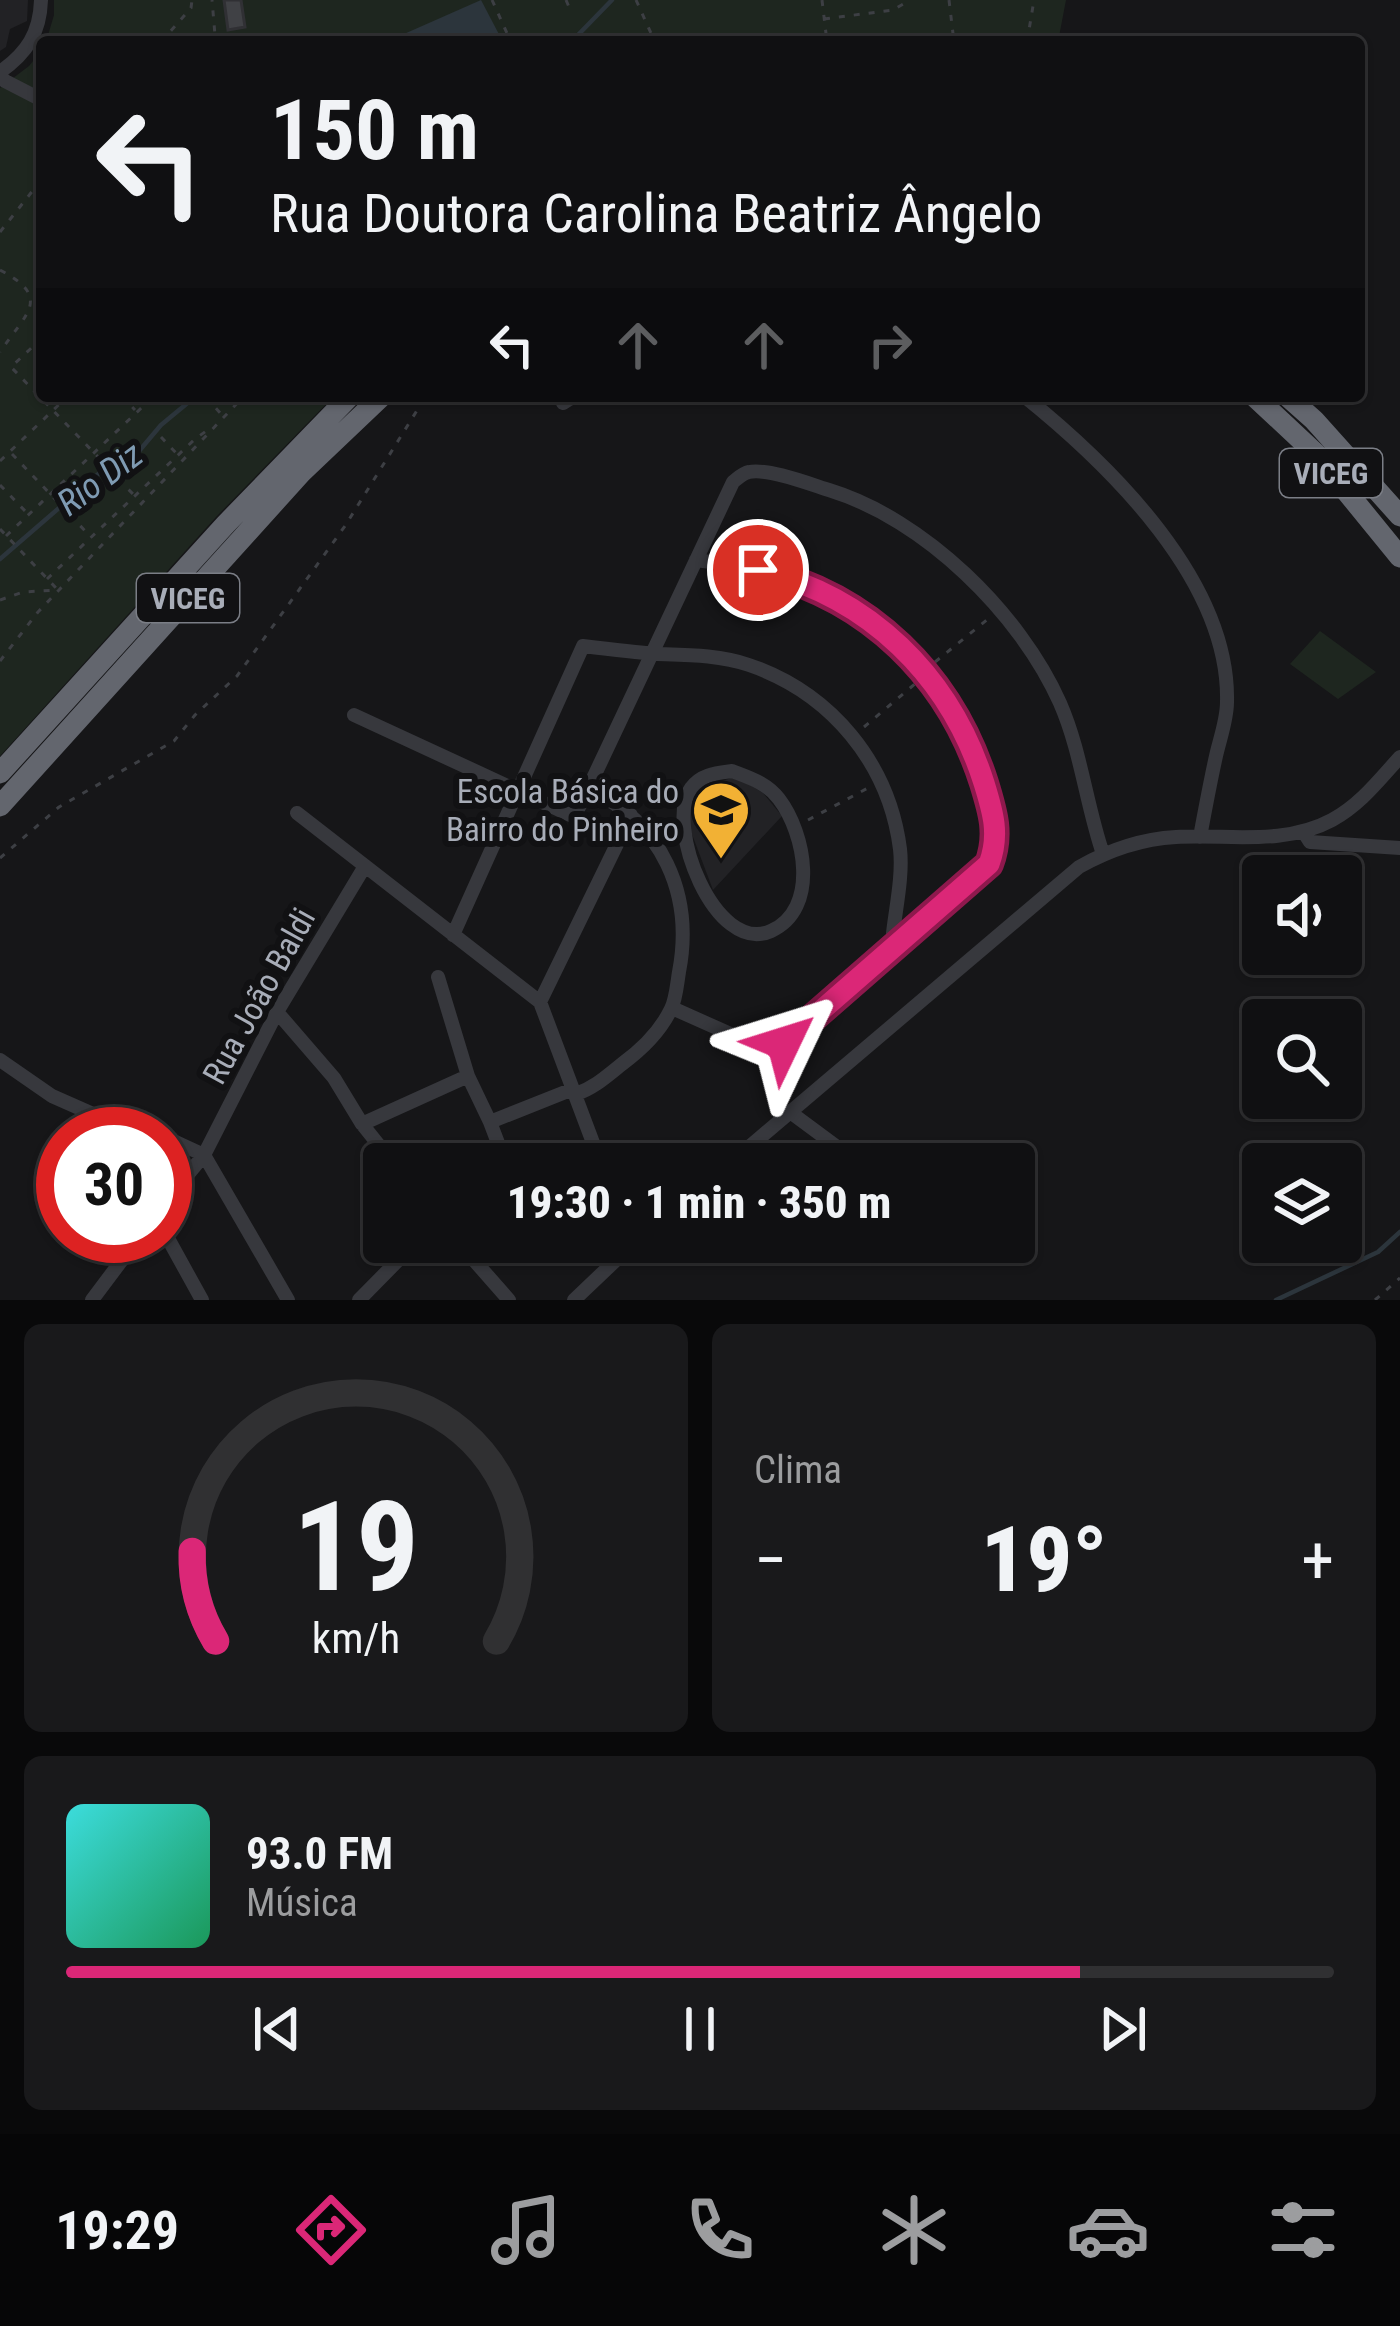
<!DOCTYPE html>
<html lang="pt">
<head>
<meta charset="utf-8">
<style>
	:root { --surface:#101012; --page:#19191b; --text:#f1f3f6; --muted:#9c9d9f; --line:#303032; --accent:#db2777 }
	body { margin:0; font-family:"Roboto Condensed",sans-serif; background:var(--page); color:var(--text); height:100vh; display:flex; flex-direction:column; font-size:45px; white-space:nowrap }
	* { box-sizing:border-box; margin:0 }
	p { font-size:39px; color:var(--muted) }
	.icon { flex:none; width:66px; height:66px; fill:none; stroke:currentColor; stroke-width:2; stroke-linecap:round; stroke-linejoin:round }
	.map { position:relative; height:1300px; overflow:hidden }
	.panel { display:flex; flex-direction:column; gap:24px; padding:24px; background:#09090a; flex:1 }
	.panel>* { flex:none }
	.top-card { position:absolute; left:36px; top:36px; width:1329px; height:366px; border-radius:12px; box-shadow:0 3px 9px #0004,0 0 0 3px var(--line); background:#101012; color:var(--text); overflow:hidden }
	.buttons { position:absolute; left:1242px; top:855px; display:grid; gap:24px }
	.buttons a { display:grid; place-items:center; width:120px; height:120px; border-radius:12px; background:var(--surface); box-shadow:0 3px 9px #0004,0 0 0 3px var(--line); font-size:60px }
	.speed { position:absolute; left:36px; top:1107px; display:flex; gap:24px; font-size:60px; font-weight:700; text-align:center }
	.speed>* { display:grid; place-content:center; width:156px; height:156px; border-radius:50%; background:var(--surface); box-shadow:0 3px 9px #0004,0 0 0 3px var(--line); line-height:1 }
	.speed .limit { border:18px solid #d22; background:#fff; color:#111 }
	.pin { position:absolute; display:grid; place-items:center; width:102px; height:102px; color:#fff; margin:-51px; border:6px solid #fff; border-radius:50%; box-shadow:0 3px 12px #0007 }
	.me { position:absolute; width:132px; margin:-66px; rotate:49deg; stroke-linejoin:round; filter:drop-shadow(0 0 9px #0008) }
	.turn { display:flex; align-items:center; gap:42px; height:252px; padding:0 36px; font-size:54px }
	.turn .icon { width:156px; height:156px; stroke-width:2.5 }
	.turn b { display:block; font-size:84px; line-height:102px }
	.lanes { display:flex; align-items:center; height:114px; padding:0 36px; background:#0003; justify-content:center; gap:60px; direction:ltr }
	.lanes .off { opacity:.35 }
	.big { font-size:90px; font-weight:800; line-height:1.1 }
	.panel .card { flex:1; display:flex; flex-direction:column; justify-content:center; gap:18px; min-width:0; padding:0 42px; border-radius:18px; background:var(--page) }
	.panel .dial { align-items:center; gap:0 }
	.dial svg { height:312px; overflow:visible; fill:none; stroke:var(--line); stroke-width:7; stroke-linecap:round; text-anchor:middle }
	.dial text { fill:var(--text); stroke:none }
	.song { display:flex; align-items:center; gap:36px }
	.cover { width:144px; height:144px; border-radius:18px; background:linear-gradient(135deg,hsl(180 70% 55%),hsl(150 70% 35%)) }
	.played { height:12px; border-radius:6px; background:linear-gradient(90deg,var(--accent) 80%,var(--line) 80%) }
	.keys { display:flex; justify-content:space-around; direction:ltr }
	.heat { display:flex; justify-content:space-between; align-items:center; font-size:66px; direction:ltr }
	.panel .tiles { flex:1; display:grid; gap:24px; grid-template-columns:1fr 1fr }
	.card:last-child { grid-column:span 2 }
	.trip { position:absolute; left:363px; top:1143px; width:672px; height:120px; border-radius:12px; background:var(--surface); box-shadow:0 3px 9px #0004,0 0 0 3px var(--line); font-weight:800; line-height:120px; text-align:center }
	.dock { display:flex; height:192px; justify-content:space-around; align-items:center; background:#060607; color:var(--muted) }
	.dock .icon { width:84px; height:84px }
	.dock .current { color:var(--accent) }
	.dock b { font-size:54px; color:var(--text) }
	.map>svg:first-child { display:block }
	.built { fill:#222225 }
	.green { fill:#1e261f }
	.water { fill:#2c353c }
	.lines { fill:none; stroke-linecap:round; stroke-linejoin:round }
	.stream { stroke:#2c353c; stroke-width:4.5 }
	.building { fill:#404145; stroke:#303034; stroke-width:3 }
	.path { stroke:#3d3f44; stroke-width:3; stroke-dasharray:6 9; stroke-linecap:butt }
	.minor { stroke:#37383d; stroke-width:14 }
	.highway { stroke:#63666e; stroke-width:21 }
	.route-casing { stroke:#8e194d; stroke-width:30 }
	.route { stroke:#db2777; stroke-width:21 }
	.labels { text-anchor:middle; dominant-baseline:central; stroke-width:12; stroke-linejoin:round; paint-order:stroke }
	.shield { fill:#111113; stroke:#7b7e86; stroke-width:3 }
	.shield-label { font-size:30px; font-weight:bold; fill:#a8adb8 }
	.poi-label { font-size:33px; fill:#a8adb8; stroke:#111113; text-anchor:end }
	.street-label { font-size:33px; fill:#a8adb8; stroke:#111113 }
	.water-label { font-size:36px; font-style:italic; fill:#7f9bb3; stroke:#111113 }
</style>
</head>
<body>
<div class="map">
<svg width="1400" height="1300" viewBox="0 0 1400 1300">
	<rect width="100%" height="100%" fill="#161618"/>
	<path class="built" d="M0 0H28L27 21 10 29 6 47 0 51Z
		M731 778 742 780 763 793 782 816 713 890 690 829 689 807 705 787Z"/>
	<path class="green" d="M54 0H1066L1058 42H46L54 15Z
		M42 50V396H334L216 517 0 756V88L29 66Z
		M1320 631 1376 672 1338 699 1290 664Z"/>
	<path class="water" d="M481 0 503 42H392L404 34Z"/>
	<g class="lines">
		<path class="stream" d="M561 42 577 36 612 0
			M0 559 103 470 134 457 161 425 196 396
			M1276 1300 1378 1252 1400 1232"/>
	</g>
	<path class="building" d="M224 0H241L245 27 228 30Z
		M735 789 745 797 740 803 747 808 721 838 713 832 709 836 700 829Z"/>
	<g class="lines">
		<path class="path" d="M492 0 511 42
			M566 0 569 7
			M636 0 655 42
			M822 0 827 42
			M949 0 954 42
			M824 19 893 10 910 0
			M161 42 191 8 192 0
			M206 42 215 35 212 0
			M1027 42 1034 0
			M0 232 42 179
			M0 270C53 298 26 313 0 352
			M42 338 11 367 102 461
			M122 396 135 410
			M206 397 222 415
			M161 437 177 454
			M12 454 56 500
			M0 461 68 396
			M118 479 134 495
			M0 485 27 513
			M70 515 90 536
			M0 529 57 589
			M6 536 154 396
			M47 579 195 439 209 429
			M0 600 23 592 56 590
			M0 661 38 612 244 396
			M935 662 988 619
			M864 727 916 683
			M808 820 868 788
			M0 858 59 807 174 741 195 715 237 676 345 526 426 396
			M1375 1300 1400 1278"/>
		<path class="minor" d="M0 72C27 53 40 33 41 0
			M0 75 5 81 36 97
			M1024 396C1111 466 1230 582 1227 702 1227 720 1220 738 1216 756 1210 783 1205 810 1200 837
			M563 403 574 396
			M354 715 620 838 631 815
			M732 771C750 778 767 783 779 799 805 833 820 909 771 931 715 956 664 824 691 788 701 774 717 773 732 771Z
			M588 789 733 482C738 478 743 473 749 472 768 468 810 484 829 490 924 519 1020 613 1060 703 1081 751 1086 804 1103 854
			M297 813 540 1002 620 838
			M574 817 588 789C662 822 694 894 679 972 677 984 676 999 671 1009 661 1030 641 1050 622 1064 607 1076 594 1088 576 1094
			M1303 831 1310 842 1400 848
			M453 935 583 646C608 649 633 652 657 654 688 655 720 655 749 665 831 693 889 763 900 849 903 875 896 907 893 933L900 943
			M438 977 468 1076 490 1122 506 1164
			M540 1002 601 1164
			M672 1008 762 1048 784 1043 989 864C1003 829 989 792 975 758 969 744 964 728 956 715 919 652 856 601 787 577 758 567 726 564 696 560
			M277 1012 334 1078 362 1124 394 1164
			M0 1060 52 1096 95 1115 155 1134
			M790 1112 844 1152
			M490 1122 573 1089
			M362 1124 468 1076
			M165 1137 204 1155
			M204 1155 288 1300
			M729 1164 1079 867C1109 850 1141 839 1176 837 1228 834 1284 846 1332 820 1360 805 1379 780 1400 757
			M165 1202 204 1155 277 1012 365 866
			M165 1233 202 1300
			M458 1242 509 1300
			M92 1300 140 1236
			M359 1300 416 1242
			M574 1300 635 1242"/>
		<path class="highway" d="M1254 396 1315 453 1400 557
			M1287 396 1314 420 1400 516
			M0 773 225 525 350 396
			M0 806 301 473 382 396"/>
	</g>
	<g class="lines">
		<g class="route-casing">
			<path id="route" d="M758 570C869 596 950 676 984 783 993 812 1000 835 989 864L784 1043"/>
		</g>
		<use href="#route" class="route"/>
	</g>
	<defs>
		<g id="school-pin" transform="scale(3)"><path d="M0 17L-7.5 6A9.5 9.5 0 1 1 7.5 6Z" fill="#f2b134" stroke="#111113"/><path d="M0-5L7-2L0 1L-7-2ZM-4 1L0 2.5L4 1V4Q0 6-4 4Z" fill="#111"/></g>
	</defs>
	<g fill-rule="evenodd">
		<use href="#school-pin" x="721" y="810"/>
	</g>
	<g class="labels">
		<g class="shield">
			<rect x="1280" y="449" width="102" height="48" rx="9"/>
			<rect x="137" y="574" width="102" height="48" rx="9"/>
		</g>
		<g class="shield-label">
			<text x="1331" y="473">VICEG</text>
			<text x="188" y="598">VICEG</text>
		</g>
		<g class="poi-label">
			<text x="679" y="791">Escola Básica do<tspan x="679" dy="38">Bairro do Pinheiro</tspan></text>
		</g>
		<g class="street-label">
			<text transform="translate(259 996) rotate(-61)">Rua João Baldi</text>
		</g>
		<g class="water-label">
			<text transform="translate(100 479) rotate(-37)">Rio Diz</text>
		</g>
	</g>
</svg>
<div class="buttons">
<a><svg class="icon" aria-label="sound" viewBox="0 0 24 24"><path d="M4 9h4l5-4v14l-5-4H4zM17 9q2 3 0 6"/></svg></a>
<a><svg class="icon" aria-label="search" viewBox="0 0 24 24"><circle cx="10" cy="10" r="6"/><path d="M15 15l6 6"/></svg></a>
<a><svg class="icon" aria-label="layers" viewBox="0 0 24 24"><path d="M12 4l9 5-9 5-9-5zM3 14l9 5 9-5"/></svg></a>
</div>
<div class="speed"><div class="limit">30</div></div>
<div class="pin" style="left:758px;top:570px;background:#d93025"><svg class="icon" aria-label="arrive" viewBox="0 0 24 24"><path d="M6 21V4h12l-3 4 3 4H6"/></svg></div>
<svg class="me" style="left:784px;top:1043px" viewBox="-20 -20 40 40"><path d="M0-17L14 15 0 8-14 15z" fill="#db2777" stroke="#fff" stroke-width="4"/></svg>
<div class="trip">19:30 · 1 min · 350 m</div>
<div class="top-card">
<div class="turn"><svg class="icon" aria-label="left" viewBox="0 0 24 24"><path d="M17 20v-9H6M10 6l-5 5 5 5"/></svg><div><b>150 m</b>Rua Doutora Carolina Beatriz Ângelo</div></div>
<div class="lanes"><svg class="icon" aria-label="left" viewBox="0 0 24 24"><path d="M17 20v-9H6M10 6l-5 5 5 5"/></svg><svg class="icon off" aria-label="ahead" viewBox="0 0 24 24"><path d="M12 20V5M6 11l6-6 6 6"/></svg><svg class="icon off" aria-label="ahead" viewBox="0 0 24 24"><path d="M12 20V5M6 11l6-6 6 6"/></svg><svg class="icon off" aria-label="right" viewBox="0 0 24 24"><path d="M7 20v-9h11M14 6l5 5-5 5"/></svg></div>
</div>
</div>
<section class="panel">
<div class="tiles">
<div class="card dial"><svg viewBox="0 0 100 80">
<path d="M14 69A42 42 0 1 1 86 69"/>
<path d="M14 69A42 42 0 0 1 8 46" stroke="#db2777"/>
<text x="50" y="56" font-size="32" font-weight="700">19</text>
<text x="50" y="72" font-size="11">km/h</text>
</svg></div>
<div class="card"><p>Clima</p>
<div class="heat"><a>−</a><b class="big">19°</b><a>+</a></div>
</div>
<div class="card">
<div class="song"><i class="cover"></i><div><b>93.0 FM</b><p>Música</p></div></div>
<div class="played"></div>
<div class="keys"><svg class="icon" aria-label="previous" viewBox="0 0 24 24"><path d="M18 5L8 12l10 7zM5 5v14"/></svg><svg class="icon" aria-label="pause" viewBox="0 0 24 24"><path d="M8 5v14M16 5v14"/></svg><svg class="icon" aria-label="next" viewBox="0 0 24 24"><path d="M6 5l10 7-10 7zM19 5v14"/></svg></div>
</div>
</div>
</section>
<nav class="dock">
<b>19:29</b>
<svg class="icon current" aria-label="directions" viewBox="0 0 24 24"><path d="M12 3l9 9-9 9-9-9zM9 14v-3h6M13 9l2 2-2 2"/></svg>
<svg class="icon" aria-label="music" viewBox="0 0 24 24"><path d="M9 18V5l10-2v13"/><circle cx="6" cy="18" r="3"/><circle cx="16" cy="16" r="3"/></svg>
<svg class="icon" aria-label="phone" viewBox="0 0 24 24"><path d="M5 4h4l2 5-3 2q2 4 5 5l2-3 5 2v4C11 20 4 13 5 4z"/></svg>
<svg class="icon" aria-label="climate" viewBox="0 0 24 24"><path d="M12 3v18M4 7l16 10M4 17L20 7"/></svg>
<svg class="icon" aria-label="car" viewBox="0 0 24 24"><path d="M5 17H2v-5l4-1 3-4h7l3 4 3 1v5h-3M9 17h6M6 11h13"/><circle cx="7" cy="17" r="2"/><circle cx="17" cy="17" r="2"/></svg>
<svg class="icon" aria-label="filters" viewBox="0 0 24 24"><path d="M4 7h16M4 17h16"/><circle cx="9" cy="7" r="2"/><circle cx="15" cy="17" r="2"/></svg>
</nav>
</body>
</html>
